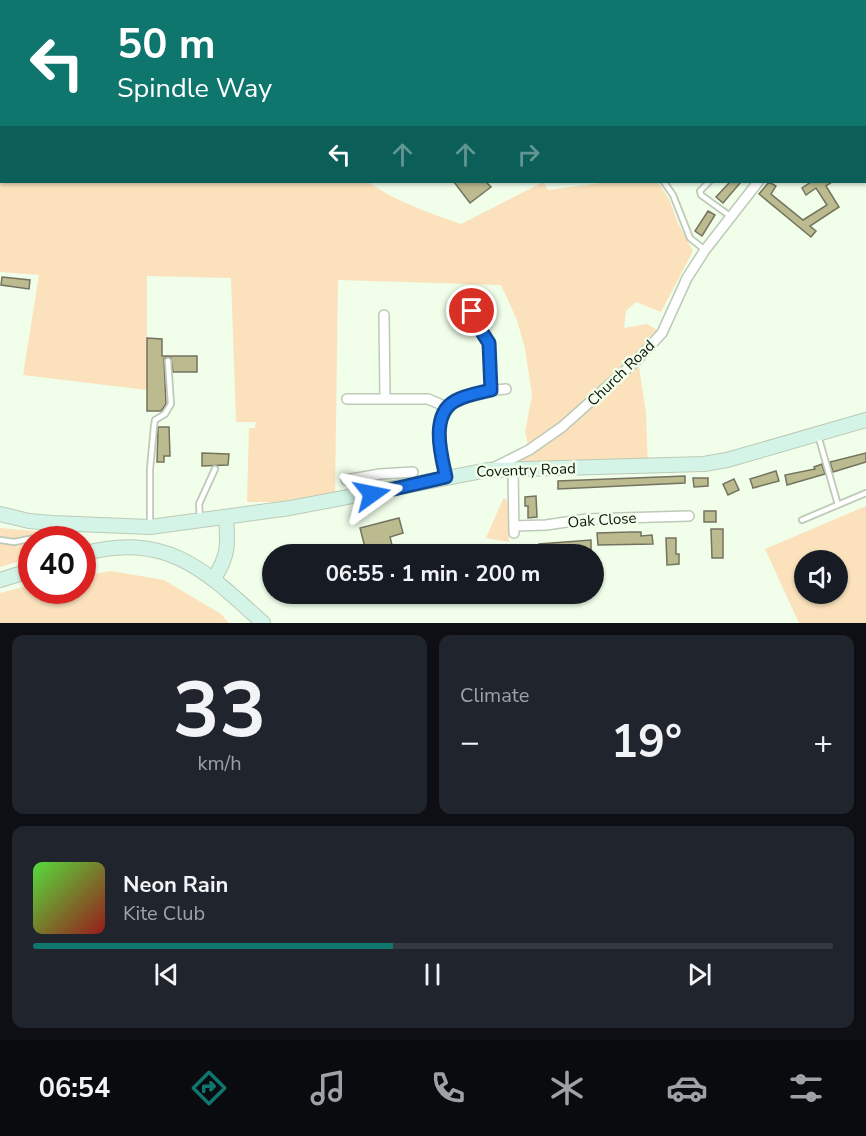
<!DOCTYPE html>
<html lang="en">
<head>
<meta charset="utf-8">
<style>
	:root { --surface:#171b24; --page:#20242c; --text:#f1f3f6; --muted:#9ea1a6; --line:#363941; --accent:#0f766e }
	body { margin:0; font-family:"Nunito Sans",sans-serif; background:var(--page); color:var(--text); height:100vh; display:flex; flex-direction:column; font-size:22px; white-space:nowrap }
	* { box-sizing:border-box; margin:0 }
	p { font-size:20px; color:var(--muted) }
	.icon { flex:none; width:33px; height:33px; fill:none; stroke:currentColor; stroke-width:2; stroke-linecap:round; stroke-linejoin:round }
	.map { position:relative; height:623px; overflow:hidden }
	.side { display:flex; flex-direction:column; gap:12px; padding:12px; background:#0d0f14; flex:1 }
	.side>* { flex:none }
	.top-card { position:absolute; left:0px; top:0px; width:867px; height:183px; box-shadow:0 2px 4px #0004; background:#0f766e; color:#fff; overflow:hidden }
	.tools { position:absolute; left:794px; top:550px; display:grid; gap:12px }
	.tools a { display:grid; place-items:center; width:54px; height:54px; border-radius:50%; background:var(--surface); box-shadow:0 2px 4px #0004; font-size:30px }
	.speed { position:absolute; left:18px; top:526px; display:flex; gap:12px; font-size:30px; font-weight:700; text-align:center }
	.speed>* { display:grid; place-content:center; width:78px; height:78px; border-radius:50%; background:var(--surface); box-shadow:0 2px 4px #0004; line-height:1 }
	.speed .limit { border:9px solid #d22; background:#fff; color:#111 }
	.pin { position:absolute; display:grid; place-items:center; width:51px; height:51px; color:#fff; margin:-26px; border:3px solid #fff; border-radius:50%; box-shadow:0 2px 6px #0007 }
	.me { position:absolute; width:66px; margin:-33px; rotate:78deg; stroke-linejoin:round; filter:drop-shadow(0 0 4px #0008) }
	.turn { display:flex; align-items:center; gap:21px; height:126px; padding:0 18px; font-size:27px }
	.turn .icon { width:78px; height:78px; stroke-width:2.5 }
	.turn b { display:block; font-size:42px; line-height:51px }
	.lanes { display:flex; align-items:center; height:57px; padding:0 18px; background:#0003; justify-content:center; gap:30px; direction:ltr }
	.lanes .off { opacity:.35 }
	.big { font-size:45px; font-weight:700; line-height:1.1 }
	.side .card { flex:1; display:flex; flex-direction:column; justify-content:center; gap:9px; min-width:0; padding:0 21px; border-radius:12px; background:var(--page) }
	.side .dial { align-items:center; gap:0 }
	.dial b { font-size:78px; line-height:1 }
	.song { display:flex; align-items:center; gap:18px }
	.cover { width:72px; height:72px; border-radius:9px; background:linear-gradient(135deg,hsl(110 70% 55%),hsl(0 70% 35%)) }
	.played { height:6px; border-radius:3px; background:linear-gradient(90deg,var(--accent) 45%,var(--line) 45%) }
	.keys { display:flex; justify-content:space-around; direction:ltr }
	.heat { display:flex; justify-content:space-between; align-items:center; font-size:33px; direction:ltr }
	.side .tiles { flex:1; display:grid; gap:12px; grid-template-columns:1fr 1fr }
	.card:last-child { grid-column:span 2 }
	.trip { position:absolute; left:262px; top:544px; width:342px; height:60px; border-radius:30px; background:var(--surface); box-shadow:0 2px 4px #0004; font-weight:700; line-height:60px; text-align:center }
	.dock { display:flex; height:96px; justify-content:space-around; align-items:center; background:#090b0e; color:var(--muted) }
	.dock .icon { width:42px; height:42px }
	.dock .on { color:var(--accent) }
	.dock b { font-size:27px; color:var(--text) }
	.map>svg:first-child { display:block }
	.green { fill:#fbe2bc; fill-rule:evenodd }
	.lines { fill:none; stroke-linecap:round; stroke-linejoin:round }
	.stream { stroke:#99d2d1; stroke-width:3 }
	.building { fill:#bcbb90; stroke:#73735f; stroke-width:1.5 }
	.lane-casing { stroke:#bdcab7; stroke-width:8 }
	.street-casing { stroke:#bdcab7; stroke-width:12 }
	.secondary-casing { stroke:#bdcab7; stroke-width:16 }
	.lane { stroke:#fff; stroke-width:4.5 }
	.street { stroke:#fff; stroke-width:9 }
	.secondary { stroke:#d4f4e7; stroke-width:14 }
	.route-casing { stroke:#114b97; stroke-width:15 }
	.route { stroke:#1a73e8; stroke-width:10 }
	.labels { text-anchor:middle; dominant-baseline:central; stroke-width:5; stroke-linejoin:round; paint-order:stroke }
	.street-label { font-size:15px; fill:#0f130d; stroke:#f0feea }
</style>
</head>
<body>
<div class="map">
<svg width="866" height="623" viewBox="0 0 866 623">
	<rect width="100%" height="100%" fill="#f0feea"/>
	<path class="green" d="M0 0H458L2 2V182H370L369 183C398 202 429 213 461 224L543 182 548 190 609 182H658L670 201 677 221 693 251 661 312 636 302 626 311 624 328 647 324 662 333 638 360 646 413 648 467 488 470 529 450 525 432 532 395 525 349 517 320 501 285 338 280 335 494 274 502H247L249 428H255L256 422H236L231 278 147 276V390L23 375 39 275 0 272Z
		M503 499H506L508 502 509 542 486 538Z
		M866 506V623H799L765 549ZM804 561H837V594H804Z
		M0 528 46 532V540H32L31 558 0 567Z
		M111 571 164 580 221 614 229 623H0V593L31 585 32 591H82L83 576Z"/>
	<g class="lines">
		<path class="stream" d="M434 0 435 2"/>
	</g>
	<path class="building" d="M454 182H486L491 187 470 203Z
		M730 182H741L723 203 716 197Z
		M769 182 776 186 771 194 803 220 827 205 816 188 806 195 802 188 811 182H832L826 186 839 207 810 226 816 231 811 237 759 194Z
		M708 211 715 215 702 236 695 231Z
		M2 277 30 280 29 289 1 285Z
		M147 338 162 339V356H197V372H173L171 358 167 357 164 359 166 404 161 411H147Z
		M158 427H169L170 456H164V462H157Z
		M202 453 229 454 228 465 202 466Z
		M866 453V462L833 472 830 462Z
		M822 464 825 474 787 485 785 475 815 469 814 467Z
		M776 471 779 481 753 488 750 479Z
		M685 476V483L558 489V481Z
		M693 478H708V486L694 487Z
		M734 479 739 490 728 495 723 484Z
		M536 496 537 517 528 518V506H525V497Z
		M704 511H716V522H704Z
		M399 518 403 533 390 537 394 553 367 555 360 528Z
		M711 529H723V558H712Z
		M631 532H641V536L652 535 653 544 598 545 597 533Z
		M666 538H676V554H679V564L667 565Z
		M591 540V552L539 554V544Z"/>
	<g class="lines">
		<g class="lane-casing">
			<path id="lane" d="M664 182 673 195 690 238 705 250
				M709 182 700 191 701 195 730 216
				M818 435 838 505
				M200 518 199 504 215 469
				M802 520 866 493
				M150 524V469L154 426 155 420 165 414 171 404 168 361
				M0 540 14 542 50 535 52 525"/>
		</g>
		<g class="street-casing">
			<path id="street" d="M728 0V2
				M866 140V141
				M472 311 478 326 489 343 491 390
				M384 315 385 399
				M347 399H428L447 407
				M495 467 529 450 562 427 638 359 662 333 687 278 705 250 758 182
				M513 470 514 533
				M446 477C432 414 438 394 506 389
				M346 480 380 474 413 472
				M514 526 546 525 587 519 689 516"/>
		</g>
		<g class="secondary-casing">
			<path id="secondary" d="M0 514 29 521 52 523 150 527 290 508 488 470 704 464 727 460 866 420
				M82 554C167 531 205 570 263 623
				M214 578C229 556 228 543 226 517
				M0 580 32 570"/>
		</g>
		<use href="#lane" class="lane"/>
		<use href="#street" class="street"/>
		<use href="#secondary" class="secondary"/>
	</g>
	<g class="lines">
		<g class="route-casing">
			<path id="route" d="M372 494 446 477C441 455 430 415 455 401 465 395 479 393 491 390L489 343 478 326 472 311"/>
		</g>
		<use href="#route" class="route"/>
	</g>
	<g class="labels">
		<g class="street-label">
			<text transform="translate(621 373) rotate(-44)">Church Road</text>
			<text transform="translate(526 470) rotate(-2)">Coventry Road</text>
			<text transform="translate(602 520) rotate(-4)">Oak Close</text>
		</g>
	</g>
</svg>
<div class="tools">
<a><svg class="icon" aria-label="sound" viewBox="0 0 24 24"><path d="M4 9h4l5-4v14l-5-4H4zM17 9q2 3 0 6"/></svg></a>
</div>
<div class="speed"><div class="limit">40</div></div>
<div class="pin" style="left:472px;top:311px;background:#d93025"><svg class="icon" aria-label="arrive" viewBox="0 0 24 24"><path d="M6 21V4h12l-3 4 3 4H6"/></svg></div>
<svg class="me" style="left:372px;top:494px" viewBox="-20 -20 40 40"><path d="M0-17L14 15 0 8-14 15z" fill="#1a73e8" stroke="#fff" stroke-width="4"/></svg>
<div class="trip">06:55 · 1 min · 200 m</div>
<div class="top-card">
<div class="turn"><svg class="icon" aria-label="left" viewBox="0 0 24 24"><path d="M17 20v-9H6M10 6l-5 5 5 5"/></svg><div><b>50 m</b>Spindle Way</div></div>
<div class="lanes"><svg class="icon" aria-label="left" viewBox="0 0 24 24"><path d="M17 20v-9H6M10 6l-5 5 5 5"/></svg><svg class="icon off" aria-label="ahead" viewBox="0 0 24 24"><path d="M12 20V5M6 11l6-6 6 6"/></svg><svg class="icon off" aria-label="ahead" viewBox="0 0 24 24"><path d="M12 20V5M6 11l6-6 6 6"/></svg><svg class="icon off" aria-label="right" viewBox="0 0 24 24"><path d="M7 20v-9h11M14 6l5 5-5 5"/></svg></div>
</div>
</div>
<section class="side">
<div class="tiles">
<div class="card dial"><b>33</b><p>km/h</p></div>
<div class="card"><p>Climate</p>
<div class="heat"><a>−</a><b class="big">19°</b><a>+</a></div>
</div>
<div class="card">
<div class="song"><i class="cover"></i><div><b>Neon Rain</b><p>Kite Club</p></div></div>
<div class="played"></div>
<div class="keys"><svg class="icon" aria-label="previous" viewBox="0 0 24 24"><path d="M18 5L8 12l10 7zM5 5v14"/></svg><svg class="icon" aria-label="pause" viewBox="0 0 24 24"><path d="M8 5v14M16 5v14"/></svg><svg class="icon" aria-label="next" viewBox="0 0 24 24"><path d="M6 5l10 7-10 7zM19 5v14"/></svg></div>
</div>
</div>
</section>
<nav class="dock">
<b>06:54</b>
<svg class="icon on" aria-label="directions" viewBox="0 0 24 24"><path d="M12 3l9 9-9 9-9-9zM9 14v-3h6M13 9l2 2-2 2"/></svg>
<svg class="icon" aria-label="music" viewBox="0 0 24 24"><path d="M9 18V5l10-2v13"/><circle cx="6" cy="18" r="3"/><circle cx="16" cy="16" r="3"/></svg>
<svg class="icon" aria-label="phone" viewBox="0 0 24 24"><path d="M5 4h4l2 5-3 2q2 4 5 5l2-3 5 2v4C11 20 4 13 5 4z"/></svg>
<svg class="icon" aria-label="climate" viewBox="0 0 24 24"><path d="M12 3v18M4 7l16 10M4 17L20 7"/></svg>
<svg class="icon" aria-label="car" viewBox="0 0 24 24"><path d="M5 17H2v-5l4-1 3-4h7l3 4 3 1v5h-3M9 17h6M6 11h13"/><circle cx="7" cy="17" r="2"/><circle cx="17" cy="17" r="2"/></svg>
<svg class="icon" aria-label="filters" viewBox="0 0 24 24"><path d="M4 7h16M4 17h16"/><circle cx="9" cy="7" r="2"/><circle cx="15" cy="17" r="2"/></svg>
</nav>
</body>
</html>
